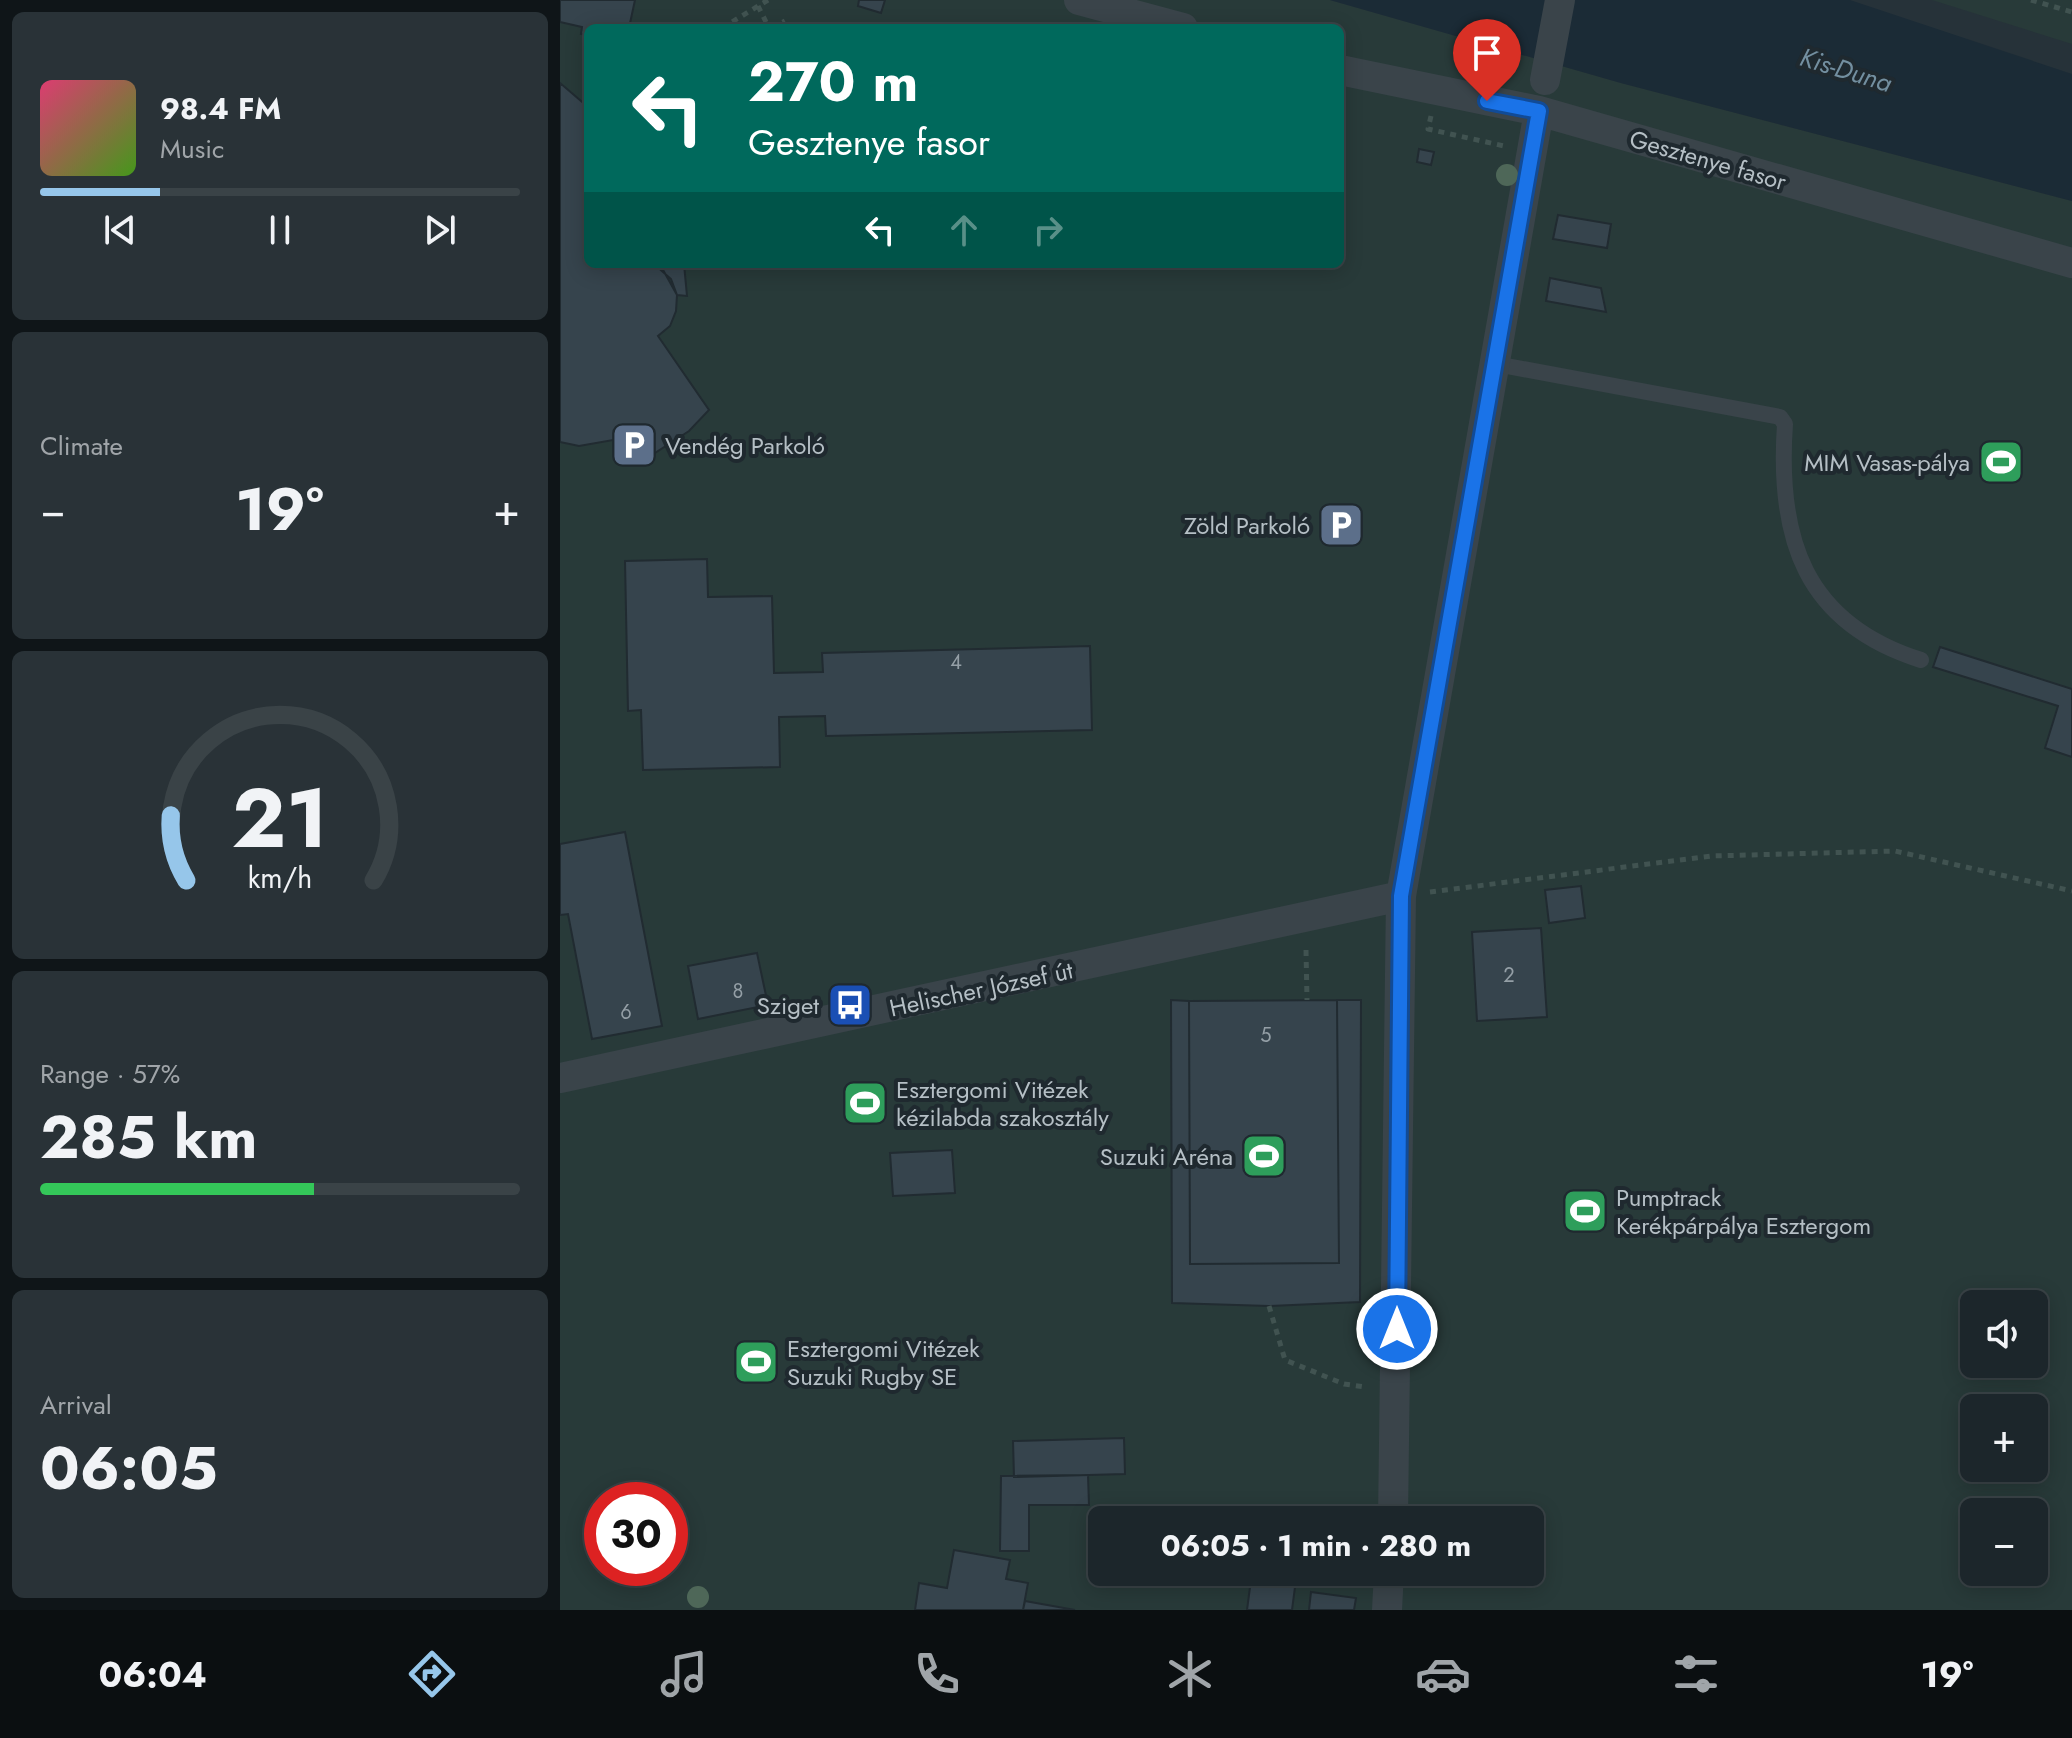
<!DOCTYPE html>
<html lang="en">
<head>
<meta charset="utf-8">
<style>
	:root { --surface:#1c262b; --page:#293237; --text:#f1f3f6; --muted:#a0a5a9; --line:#3a4347; --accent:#96c6ea }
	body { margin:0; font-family:Jost,sans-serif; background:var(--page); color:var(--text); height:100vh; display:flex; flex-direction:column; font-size:30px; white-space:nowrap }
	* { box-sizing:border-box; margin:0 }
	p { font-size:26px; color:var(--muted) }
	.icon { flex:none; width:44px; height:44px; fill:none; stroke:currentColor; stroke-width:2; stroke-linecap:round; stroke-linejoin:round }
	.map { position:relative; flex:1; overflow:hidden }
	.details { display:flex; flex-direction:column; gap:12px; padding:12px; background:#0f1518; width:560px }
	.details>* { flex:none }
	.hud { position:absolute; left:24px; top:24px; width:760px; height:244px; border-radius:12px; box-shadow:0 4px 20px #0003,0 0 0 2px var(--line); background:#00695c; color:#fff; overflow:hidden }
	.fabs { position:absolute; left:1400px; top:1290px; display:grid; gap:16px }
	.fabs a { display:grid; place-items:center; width:88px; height:88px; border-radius:12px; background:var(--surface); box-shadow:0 4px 20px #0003,0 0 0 2px var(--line); font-size:40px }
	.speed { position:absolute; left:24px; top:1482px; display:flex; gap:16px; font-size:40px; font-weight:700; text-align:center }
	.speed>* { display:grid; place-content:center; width:104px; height:104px; border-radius:50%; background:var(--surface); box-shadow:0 4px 20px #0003,0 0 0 2px var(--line); line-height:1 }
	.speed .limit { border:12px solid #d22; background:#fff; color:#111 }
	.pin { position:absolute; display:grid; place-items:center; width:68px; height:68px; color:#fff; margin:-82px -34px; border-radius:50% 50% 50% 0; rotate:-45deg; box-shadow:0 0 8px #0007 }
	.pin .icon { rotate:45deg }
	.me { position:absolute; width:88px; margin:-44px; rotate:0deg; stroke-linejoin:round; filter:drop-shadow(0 0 6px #0008) }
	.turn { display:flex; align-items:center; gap:28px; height:168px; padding:0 32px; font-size:36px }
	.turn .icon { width:104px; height:104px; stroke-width:2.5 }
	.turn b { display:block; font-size:56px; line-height:68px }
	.lanes { display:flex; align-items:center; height:76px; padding:0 32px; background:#0003; justify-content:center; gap:40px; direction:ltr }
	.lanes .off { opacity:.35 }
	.big { font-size:60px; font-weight:700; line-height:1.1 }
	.details .card { flex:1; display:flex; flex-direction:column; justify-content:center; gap:12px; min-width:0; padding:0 28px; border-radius:12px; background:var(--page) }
	.details .dial { align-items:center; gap:0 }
	.dial svg { height:208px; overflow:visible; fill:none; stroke:var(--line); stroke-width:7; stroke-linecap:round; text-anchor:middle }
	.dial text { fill:var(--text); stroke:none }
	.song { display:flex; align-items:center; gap:24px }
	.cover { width:96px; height:96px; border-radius:12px; background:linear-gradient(135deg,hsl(340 70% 55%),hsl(100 70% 35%)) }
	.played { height:8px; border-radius:4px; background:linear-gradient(90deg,var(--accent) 25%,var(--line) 25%) }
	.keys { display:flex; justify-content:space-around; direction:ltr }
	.heat { display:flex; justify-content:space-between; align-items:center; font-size:44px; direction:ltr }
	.charge { height:12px; border-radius:6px; background:linear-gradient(90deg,#34c759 57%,var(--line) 0) }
	.trip { position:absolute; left:528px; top:1506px; width:456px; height:80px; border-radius:12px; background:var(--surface); box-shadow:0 4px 20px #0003,0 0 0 2px var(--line); font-weight:700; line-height:80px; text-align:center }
	.menu { display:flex; height:128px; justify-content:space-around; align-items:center; background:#0b0f11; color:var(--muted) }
	.menu .icon { width:56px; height:56px }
	.menu .active { color:var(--accent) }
	.menu b { font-size:36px; color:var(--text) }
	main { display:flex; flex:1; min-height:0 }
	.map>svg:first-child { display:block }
	.green { fill:#283a39; fill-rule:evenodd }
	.water { fill:#1b2b36 }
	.building { fill:#36444d; stroke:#212b31; stroke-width:2 }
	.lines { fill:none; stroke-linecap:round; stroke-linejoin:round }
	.path { stroke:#415351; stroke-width:5; stroke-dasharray:6 6; stroke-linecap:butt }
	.lane { stroke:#3a444a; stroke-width:16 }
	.street { stroke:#3a444a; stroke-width:30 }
	.tree { fill:#4e6758 }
	.route-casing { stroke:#114b97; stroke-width:20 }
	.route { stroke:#1a73e8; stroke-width:14 }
	.labels { text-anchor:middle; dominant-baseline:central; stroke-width:8; stroke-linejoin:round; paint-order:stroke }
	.number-label { font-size:20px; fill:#949fa6 }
	.street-label { font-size:24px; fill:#b5bfc5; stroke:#1f292f }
	.poi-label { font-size:24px; fill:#b5bfc5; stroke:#1f292f; text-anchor:start }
	.water-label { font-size:26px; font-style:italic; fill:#738fa0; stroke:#1f292f }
</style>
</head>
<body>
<main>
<section class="details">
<div class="card">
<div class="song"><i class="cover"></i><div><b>98.4 FM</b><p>Music</p></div></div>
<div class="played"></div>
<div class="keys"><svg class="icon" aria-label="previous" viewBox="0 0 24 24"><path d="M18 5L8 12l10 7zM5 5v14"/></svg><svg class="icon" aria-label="pause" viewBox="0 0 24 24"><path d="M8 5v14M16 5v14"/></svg><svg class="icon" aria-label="next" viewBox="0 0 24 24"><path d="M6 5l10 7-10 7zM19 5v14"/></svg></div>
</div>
<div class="card"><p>Climate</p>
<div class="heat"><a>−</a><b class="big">19°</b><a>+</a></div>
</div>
<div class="card dial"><svg viewBox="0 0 100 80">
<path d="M14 69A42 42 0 1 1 86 69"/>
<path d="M14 69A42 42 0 0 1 8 44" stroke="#96c6ea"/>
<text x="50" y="56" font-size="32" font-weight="700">21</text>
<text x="50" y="72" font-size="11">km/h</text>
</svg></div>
<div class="card"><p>Range · 57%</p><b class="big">285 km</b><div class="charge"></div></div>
<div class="card"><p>Arrival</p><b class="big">06:05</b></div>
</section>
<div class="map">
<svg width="1512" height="1610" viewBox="0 0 1512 1610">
	<rect width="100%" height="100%" fill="#263239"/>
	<path class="green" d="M0 0H770L1061 83 1512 201V1610H0ZM28 28H780V264H28ZM1414 1304H1474V1364H1414ZM1414 1408H1474V1468H1414ZM42 1500H110V1568H42ZM1414 1512H1474V1572H1414ZM542 1520H970V1572H542Z
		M1372 0H1512V44Z"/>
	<path class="water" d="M770 0H1290L1512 74V201L1061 83Z"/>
	<path class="building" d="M0 0H75L69 28H28V35L21 34 22 27 0 22Z
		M299 0H325L321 13 298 6Z
		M0 83 28 107V264H94L102 268 117 295 116 311 110 326 98 336 149 410 129 431 84 460 70 437 19 446 0 442Z
		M859 149 874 152 871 165 857 162Z
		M998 215 1051 224 1047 248 993 239Z
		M94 264H124L127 296 117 295 111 279Z
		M990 278 1041 288 1046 312 986 301Z
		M147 559 148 597 212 596 214 673 263 672 262 653 530 646 532 730 266 736 265 716 219 717 220 767 83 770 81 710 68 711 65 561Z
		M1380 647 1512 689V757L1485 748 1498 706 1373 667Z
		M65 832 102 1026 32 1039 8 914 0 915V844Z
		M1021 886 1025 918 989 923 985 890Z
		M981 928 987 1017 917 1021 912 932Z
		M197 953 208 1005 138 1019 128 966Z
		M611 1000 629 1001 630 1264 779 1263 777 1000H801L800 1302 709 1306 612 1303Z
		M777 1000 779 1263 630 1264 629 1001Z
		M392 1150 395 1193 333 1196 330 1153Z
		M564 1438 565 1474 454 1477 453 1441Z
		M528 1475 529 1505H469V1551H440L441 1476Z
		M394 1550 450 1560 446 1579 468 1583 463 1610H355L359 1583 387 1588Z
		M692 1572H737L732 1610H687Z
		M751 1592 796 1598 794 1610H749Z
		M465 1601 515 1610H463Z"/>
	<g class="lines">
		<path class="path" d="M1471 0 1512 12
			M198 6 209 28
			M162 28 208 0
			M212 28 225 21
			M871 116 868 129 944 146
			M870 892 1151 856 1335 851 1512 891
			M746 950 747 1000
			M709 1306 725 1360 784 1384 805 1387"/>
		<path class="lane" d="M936 364 1220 417 1225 424C1217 538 1244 623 1361 660"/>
		<path class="street" d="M519 0 623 28
			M780 70 979 111 1512 263
			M985 80 1000 0
			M0 1078 841 896
			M833 1520 841 896 979 111
			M827 1610 829 1572"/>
	</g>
	<g class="tree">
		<circle cx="947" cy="175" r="11"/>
		<circle cx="138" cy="1597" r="11"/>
	</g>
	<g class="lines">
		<g class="route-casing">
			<path id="route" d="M837 1329 841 896 979 111 927 101"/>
		</g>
		<use href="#route" class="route"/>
	</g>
	<defs>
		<g id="parking-square" transform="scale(2.3)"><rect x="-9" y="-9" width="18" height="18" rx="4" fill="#5c6f8a" stroke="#1f292f"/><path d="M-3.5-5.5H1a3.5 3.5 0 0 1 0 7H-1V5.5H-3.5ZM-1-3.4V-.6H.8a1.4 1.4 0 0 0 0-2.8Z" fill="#fff"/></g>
		<g id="stadium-square" transform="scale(2.3)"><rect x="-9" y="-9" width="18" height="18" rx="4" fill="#2e9e5b" stroke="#1f292f"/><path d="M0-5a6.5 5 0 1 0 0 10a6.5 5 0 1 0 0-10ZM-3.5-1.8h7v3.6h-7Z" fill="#fff"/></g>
		<g id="bus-square" transform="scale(2.3)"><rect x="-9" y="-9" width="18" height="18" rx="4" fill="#1a4fb4" stroke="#1f292f"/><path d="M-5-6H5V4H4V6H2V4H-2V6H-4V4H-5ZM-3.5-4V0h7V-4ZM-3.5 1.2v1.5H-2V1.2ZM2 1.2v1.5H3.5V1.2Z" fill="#fff"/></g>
	</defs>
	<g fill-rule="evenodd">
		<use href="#parking-square" x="74" y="445"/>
		<use href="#stadium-square" x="1441" y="462"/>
		<use href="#parking-square" x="781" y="525"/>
		<use href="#bus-square" x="290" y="1005"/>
		<use href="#stadium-square" x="305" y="1103"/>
		<use href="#stadium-square" x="704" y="1156"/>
		<use href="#stadium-square" x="1025" y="1211"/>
		<use href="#stadium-square" x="196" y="1362"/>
	</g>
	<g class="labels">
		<g class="number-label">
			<text x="396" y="662">4</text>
			<text x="949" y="975">2</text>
			<text x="178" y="991">8</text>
			<text x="66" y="1012">6</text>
			<text x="706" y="1035">5</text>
		</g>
		<g class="street-label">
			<text transform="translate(1148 160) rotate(16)">Gesztenye fasor</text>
			<text transform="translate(421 989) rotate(-12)">Helischer József út</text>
		</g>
		<g class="poi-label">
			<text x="105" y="445">Vendég Parkoló</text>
			<text x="1410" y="462" text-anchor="end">MIM Vasas-pálya</text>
			<text x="750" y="525" text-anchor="end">Zöld Parkoló</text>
			<text x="259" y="1005" text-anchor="end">Sziget</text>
			<text x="336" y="1089">Esztergomi Vitézek<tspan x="336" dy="28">kézilabda szakosztály</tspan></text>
			<text x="673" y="1156" text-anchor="end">Suzuki Aréna</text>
			<text x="1056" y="1197">Pumptrack<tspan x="1056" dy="28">Kerékpárpálya Esztergom</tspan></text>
			<text x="227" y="1348">Esztergomi Vitézek<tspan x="227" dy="28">Suzuki Rugby SE</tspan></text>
		</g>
		<g class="water-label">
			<text transform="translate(1286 70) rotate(17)">Kis-Duna</text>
		</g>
	</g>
</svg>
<div class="fabs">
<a><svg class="icon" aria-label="sound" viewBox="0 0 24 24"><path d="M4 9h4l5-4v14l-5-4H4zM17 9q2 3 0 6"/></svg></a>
<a>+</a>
<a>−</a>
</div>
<div class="speed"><div class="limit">30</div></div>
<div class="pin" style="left:927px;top:101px;background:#d93025"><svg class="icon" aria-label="arrive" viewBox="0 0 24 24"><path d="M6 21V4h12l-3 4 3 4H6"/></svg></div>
<svg class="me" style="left:837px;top:1329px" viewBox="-20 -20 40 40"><circle r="17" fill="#1a73e8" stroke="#fff" stroke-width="3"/><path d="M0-11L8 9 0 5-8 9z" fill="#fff"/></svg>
<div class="trip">06:05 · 1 min · 280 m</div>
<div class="hud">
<div class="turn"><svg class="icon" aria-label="left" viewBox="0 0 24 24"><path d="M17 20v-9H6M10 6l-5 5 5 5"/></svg><div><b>270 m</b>Gesztenye fasor</div></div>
<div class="lanes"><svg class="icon" aria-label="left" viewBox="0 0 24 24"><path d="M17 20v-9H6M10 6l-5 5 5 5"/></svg><svg class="icon off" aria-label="ahead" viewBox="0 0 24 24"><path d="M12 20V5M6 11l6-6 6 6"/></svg><svg class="icon off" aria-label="right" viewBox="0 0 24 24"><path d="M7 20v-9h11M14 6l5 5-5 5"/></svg></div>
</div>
</div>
</main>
<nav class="menu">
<b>06:04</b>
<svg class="icon active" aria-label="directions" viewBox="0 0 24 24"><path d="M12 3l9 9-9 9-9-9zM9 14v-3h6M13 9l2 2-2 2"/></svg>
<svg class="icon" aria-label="music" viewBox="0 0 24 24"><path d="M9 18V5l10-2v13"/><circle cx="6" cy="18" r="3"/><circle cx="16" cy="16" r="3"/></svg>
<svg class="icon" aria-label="phone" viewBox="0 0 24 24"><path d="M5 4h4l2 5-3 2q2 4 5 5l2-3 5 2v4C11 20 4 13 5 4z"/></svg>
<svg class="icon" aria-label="climate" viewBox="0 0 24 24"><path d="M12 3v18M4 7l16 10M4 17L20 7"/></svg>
<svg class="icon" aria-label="car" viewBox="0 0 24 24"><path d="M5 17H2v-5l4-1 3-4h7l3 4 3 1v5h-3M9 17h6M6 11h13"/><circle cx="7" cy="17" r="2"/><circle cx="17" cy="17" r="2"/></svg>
<svg class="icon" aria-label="filters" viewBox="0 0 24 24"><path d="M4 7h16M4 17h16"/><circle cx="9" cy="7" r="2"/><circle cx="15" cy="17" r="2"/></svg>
<b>19°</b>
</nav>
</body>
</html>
